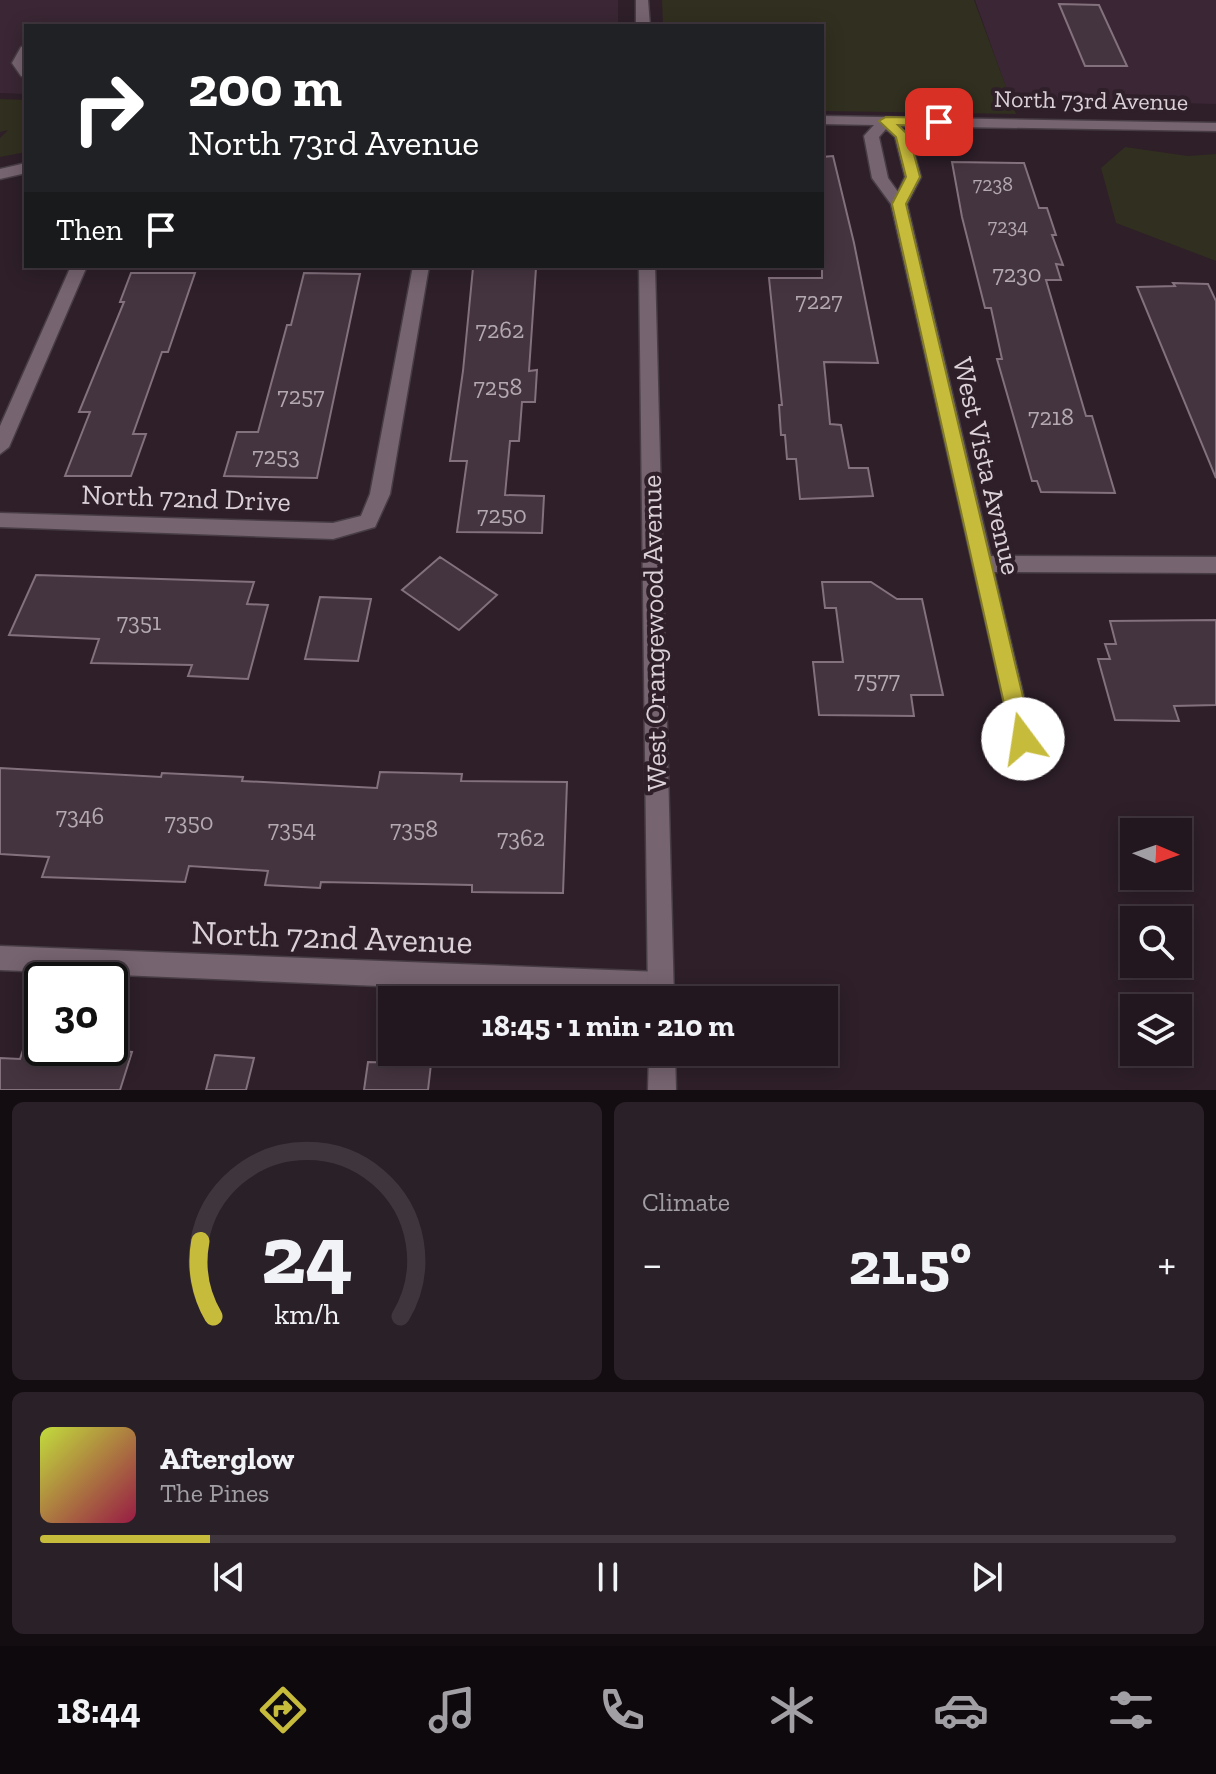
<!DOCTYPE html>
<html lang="en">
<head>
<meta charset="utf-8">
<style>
	:root { --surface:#22171f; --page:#2a2028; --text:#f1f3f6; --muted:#a29fa4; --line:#3f363d; --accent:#c7bb3c }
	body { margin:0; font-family:"Zilla Slab",serif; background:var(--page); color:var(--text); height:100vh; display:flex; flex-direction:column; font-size:30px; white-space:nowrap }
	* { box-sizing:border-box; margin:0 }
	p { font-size:26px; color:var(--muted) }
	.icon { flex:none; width:44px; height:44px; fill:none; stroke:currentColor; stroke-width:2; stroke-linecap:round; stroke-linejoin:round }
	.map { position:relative; height:1090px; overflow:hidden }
	.details { display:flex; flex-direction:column; gap:12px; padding:12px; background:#130d11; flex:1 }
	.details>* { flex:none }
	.hud { position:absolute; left:24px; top:24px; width:800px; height:244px; border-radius:0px; box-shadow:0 4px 20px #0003,0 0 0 2px var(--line); background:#202124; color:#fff; overflow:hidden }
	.needle { width:52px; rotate:92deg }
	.controls { position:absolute; left:1120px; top:818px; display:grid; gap:16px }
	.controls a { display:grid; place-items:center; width:72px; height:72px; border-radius:0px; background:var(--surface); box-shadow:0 4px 20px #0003,0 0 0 2px var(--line); font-size:40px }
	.speed { position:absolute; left:24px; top:962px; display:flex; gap:16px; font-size:40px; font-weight:700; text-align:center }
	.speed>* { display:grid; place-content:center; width:104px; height:104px; border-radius:50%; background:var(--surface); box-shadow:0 4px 20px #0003,0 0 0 2px var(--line); line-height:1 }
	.speed .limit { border:4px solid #111; border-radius:12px; background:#fff; color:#111 }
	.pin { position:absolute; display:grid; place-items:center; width:68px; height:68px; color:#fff; margin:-34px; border-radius:16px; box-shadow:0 4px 12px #0006 }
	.me { position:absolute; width:88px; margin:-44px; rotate:346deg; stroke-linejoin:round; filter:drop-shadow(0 0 6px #0008) }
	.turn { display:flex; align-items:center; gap:28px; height:168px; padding:0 32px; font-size:36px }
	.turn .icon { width:104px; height:104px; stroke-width:2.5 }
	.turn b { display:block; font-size:56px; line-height:68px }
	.then { display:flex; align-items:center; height:76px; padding:0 32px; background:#0003; gap:16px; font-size:30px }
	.big { font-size:60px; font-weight:700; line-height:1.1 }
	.details .card { flex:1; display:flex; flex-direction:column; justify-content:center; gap:12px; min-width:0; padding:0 28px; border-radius:12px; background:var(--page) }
	.details .dial { align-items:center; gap:0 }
	.dial svg { height:208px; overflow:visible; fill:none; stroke:var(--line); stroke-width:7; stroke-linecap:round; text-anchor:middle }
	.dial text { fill:var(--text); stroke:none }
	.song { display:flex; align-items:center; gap:24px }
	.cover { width:96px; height:96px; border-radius:12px; background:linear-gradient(135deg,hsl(70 70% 55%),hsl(340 70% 35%)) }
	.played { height:8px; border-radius:4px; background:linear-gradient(90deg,var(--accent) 15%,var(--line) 15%) }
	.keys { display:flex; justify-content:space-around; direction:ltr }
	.heat { display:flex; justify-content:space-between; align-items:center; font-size:44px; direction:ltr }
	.details .tiles { flex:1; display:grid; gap:12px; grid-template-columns:1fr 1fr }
	.card:last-child { grid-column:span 2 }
	.trip { position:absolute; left:378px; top:986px; width:460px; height:80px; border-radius:0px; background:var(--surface); box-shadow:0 4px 20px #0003,0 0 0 2px var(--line); font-weight:700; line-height:80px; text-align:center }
	.menu { display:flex; height:128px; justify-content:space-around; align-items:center; background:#0e090c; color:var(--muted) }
	.menu .icon { width:56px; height:56px }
	.menu .selected { color:var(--accent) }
	.menu b { font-size:36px; color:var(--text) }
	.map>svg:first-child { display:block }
	.built { fill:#3a2634 }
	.green { fill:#312f1f }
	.building { fill:#44343f; stroke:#83717d; stroke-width:2 }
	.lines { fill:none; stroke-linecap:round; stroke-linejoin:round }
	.service-casing { stroke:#483d45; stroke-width:3 }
	.minor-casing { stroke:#483d45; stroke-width:3 }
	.tertiary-casing { stroke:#483d45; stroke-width:3 }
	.service { fill:#766470; fill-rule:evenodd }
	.minor { fill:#766470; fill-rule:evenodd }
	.tertiary { fill:#766470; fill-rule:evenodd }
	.route { fill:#c7bb3c; stroke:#817a27; stroke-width:2 }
	.labels { text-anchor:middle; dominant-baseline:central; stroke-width:8; stroke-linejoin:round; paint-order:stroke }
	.far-number-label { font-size:20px; fill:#b4a9b0 }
	.far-street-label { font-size:24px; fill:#dad0d6; stroke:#2e1f29 }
	.number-label { font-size:24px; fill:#b4a9b0 }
	.street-label { font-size:28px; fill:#dad0d6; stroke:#2e1f29 }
	.near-street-label { font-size:34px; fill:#dad0d6; stroke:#2e1f29 }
</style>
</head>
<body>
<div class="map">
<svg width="1216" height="1090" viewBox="0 0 1216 1090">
	<rect width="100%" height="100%" fill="#2e1f29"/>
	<path class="built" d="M0 0H618V26H26V94L0 93Z
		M975 0H1216V104L1010 99Z"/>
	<path class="green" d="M662 0H974L1016 114 822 111V26H663Z
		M0 99 26 100V152L0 157V138L8 130 0 132Z
		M1125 147 1188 156 1216 154V261L1116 223 1101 168Z"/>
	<path class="building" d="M1059 4 1099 5 1127 66H1085Z
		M833 156 854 243 878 363 824 362 830 424 841 425 849 468H868L873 496 800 499 796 459H787L785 435H781L779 405H782L769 278H822V157Z
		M952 162 1024 163 1039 208H1047L1056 235H1052L1063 265 1056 264 1061 280H1046L1086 416H1092L1115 493 1041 492 1037 481H1032L997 359H1002L991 308H985L962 217Z
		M473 268H536L529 371 537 370 535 402H522L519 441H510L505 495 544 496 542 533 457 532 467 461H450L463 371Z
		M131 273H195L168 352H162L133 434H146L131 476H65L90 412H79L124 302H120Z
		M304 273 360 274 317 478 224 476 237 432H258L287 325H291Z
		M1173 283 1208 284 1216 301V478L1137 287 1175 286Z
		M440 557 497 595 459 630 402 590Z
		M36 575 254 582 247 604 268 605 248 679 188 676 192 665 91 663 99 639 9 635Z
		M822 582H871L897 599H922L943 695H911L914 716 819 715 813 662H843L836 608H825Z
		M320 597 371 599 358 661 305 659Z
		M1216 620V705L1174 706 1179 721 1115 720 1098 659H1110L1105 644H1116L1110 621Z
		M0 768 161 777 162 773 243 777 242 781 377 788 380 772 462 774 461 781 567 782 563 893 472 892V885L321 882 320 888 265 885 268 871 189 866 185 882 42 877 49 857 0 854Z
		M24 1047 94 1053 95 1049 132 1052 120 1090H0V1058L20 1059Z
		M215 1055 254 1058 246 1090H206Z
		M368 1062 431 1064 428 1090H364Z"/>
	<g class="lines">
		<g class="service-casing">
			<path id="service" d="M26 46V77L21 76 12 63 21 47Z"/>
		</g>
		<g class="minor-casing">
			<path id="minor" d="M822 116 1216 123V131L899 126 909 136 921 177 907 204 991 556 1216 557V573L994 572 1034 739 1031 746 1023 749 1015 746 1012 739 891 204 872 178 864 136 874 125 822 124ZM886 129 895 137 905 177 898 192 888 178 879 137Z
				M26 163V173L0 179V169Z
				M71 266H87L9 447 0 454V426Z
				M413 266H429L390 494 375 527 333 539 0 527V513L333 523 361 516 370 494Z
				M0 946 661 972 670 976 674 985 670 994 661 998 0 970Z"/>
		</g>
		<g class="tertiary-casing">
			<path id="tertiary" d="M636 0H648L650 26H636Z
				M639 266H655L674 1000H648Z
				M649 1052H675L676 1090H648Z"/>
		</g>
		<use href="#service" class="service"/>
		<use href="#minor" class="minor"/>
		<use href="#tertiary" class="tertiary"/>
	</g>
	<path class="route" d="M886 117 939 118 946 122 939 126 898 125 909 136 920 177 906 204 1033 739 1030 746 1023 748 1015 746 1012 739 892 204 906 177 896 137 879 121Z"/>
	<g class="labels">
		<g class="far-number-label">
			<text x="993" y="184">7238</text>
			<text x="1008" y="226">7234</text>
		</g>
		<g class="far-street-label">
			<text transform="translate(1091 100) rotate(1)">North 73rd Avenue</text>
		</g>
		<g class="number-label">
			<text x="1017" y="273">7230</text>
			<text x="819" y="300">7227</text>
			<text x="500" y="329">7262</text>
			<text x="498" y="386">7258</text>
			<text x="301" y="395">7257</text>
			<text x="1051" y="416">7218</text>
			<text x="276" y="455">7253</text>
			<text x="502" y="514">7250</text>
			<text x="139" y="621">7351</text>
			<text x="877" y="679">7577</text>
			<text x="80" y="815">7346</text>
			<text x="189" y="821">7350</text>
			<text x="292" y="828">7354</text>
			<text x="414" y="828">7358</text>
			<text x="521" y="837">7362</text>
		</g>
		<g class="street-label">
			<text transform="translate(987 466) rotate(77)">West Vista Avenue</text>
			<text transform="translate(186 498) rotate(2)">North 72nd Drive</text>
			<text transform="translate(654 633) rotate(-91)">West Orangewood Avenue</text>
		</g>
		<g class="near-street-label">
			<text transform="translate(332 937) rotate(2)">North 72nd Avenue</text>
		</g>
	</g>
</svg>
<div class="controls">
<a><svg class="needle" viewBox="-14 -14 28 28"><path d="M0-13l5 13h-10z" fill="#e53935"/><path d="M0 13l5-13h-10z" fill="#a29fa4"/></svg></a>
<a><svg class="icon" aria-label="search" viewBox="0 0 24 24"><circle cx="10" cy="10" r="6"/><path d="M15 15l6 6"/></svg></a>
<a><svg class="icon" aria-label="layers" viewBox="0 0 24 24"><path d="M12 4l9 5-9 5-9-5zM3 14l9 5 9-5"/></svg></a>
</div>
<div class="speed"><div class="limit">30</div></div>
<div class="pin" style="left:939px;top:122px;background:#d93025"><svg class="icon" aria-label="arrive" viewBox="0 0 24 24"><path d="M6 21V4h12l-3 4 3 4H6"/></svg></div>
<svg class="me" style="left:1023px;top:739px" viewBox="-20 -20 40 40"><circle r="19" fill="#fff"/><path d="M0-13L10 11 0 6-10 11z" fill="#c7bb3c"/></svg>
<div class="trip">18:45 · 1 min · 210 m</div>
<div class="hud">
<div class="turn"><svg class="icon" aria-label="right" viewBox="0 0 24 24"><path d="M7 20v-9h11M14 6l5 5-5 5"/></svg><div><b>200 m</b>North 73rd Avenue</div></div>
<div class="then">Then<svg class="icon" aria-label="arrive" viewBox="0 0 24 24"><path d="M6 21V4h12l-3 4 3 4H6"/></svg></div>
</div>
</div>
<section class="details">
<div class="tiles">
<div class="card dial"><svg viewBox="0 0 100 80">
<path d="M14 69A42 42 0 1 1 86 69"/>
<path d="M14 69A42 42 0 0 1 9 40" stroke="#c7bb3c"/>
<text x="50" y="56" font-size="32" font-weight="700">24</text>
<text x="50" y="72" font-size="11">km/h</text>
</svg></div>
<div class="card"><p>Climate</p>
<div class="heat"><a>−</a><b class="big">21.5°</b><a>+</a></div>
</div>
<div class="card">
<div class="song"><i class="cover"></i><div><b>Afterglow</b><p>The Pines</p></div></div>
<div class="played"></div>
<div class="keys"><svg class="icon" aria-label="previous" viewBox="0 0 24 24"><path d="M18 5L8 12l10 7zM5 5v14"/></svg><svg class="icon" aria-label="pause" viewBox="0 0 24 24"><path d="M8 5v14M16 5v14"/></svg><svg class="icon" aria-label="next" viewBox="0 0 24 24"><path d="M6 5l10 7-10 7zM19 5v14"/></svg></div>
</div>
</div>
</section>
<nav class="menu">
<b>18:44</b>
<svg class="icon selected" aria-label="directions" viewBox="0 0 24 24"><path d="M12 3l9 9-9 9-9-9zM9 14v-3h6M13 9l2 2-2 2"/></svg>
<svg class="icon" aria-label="music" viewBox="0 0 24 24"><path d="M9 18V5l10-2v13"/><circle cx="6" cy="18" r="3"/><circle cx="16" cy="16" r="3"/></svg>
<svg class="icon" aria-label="phone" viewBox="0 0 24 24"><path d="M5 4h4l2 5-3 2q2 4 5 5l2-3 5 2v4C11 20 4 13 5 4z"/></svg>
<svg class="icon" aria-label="climate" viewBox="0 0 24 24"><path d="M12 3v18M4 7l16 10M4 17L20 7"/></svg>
<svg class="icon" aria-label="car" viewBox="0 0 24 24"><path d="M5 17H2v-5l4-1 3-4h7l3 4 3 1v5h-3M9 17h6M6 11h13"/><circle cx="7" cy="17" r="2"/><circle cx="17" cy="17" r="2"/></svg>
<svg class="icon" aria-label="filters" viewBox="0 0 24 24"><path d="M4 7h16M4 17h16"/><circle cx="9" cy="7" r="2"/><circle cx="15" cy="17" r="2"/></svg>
</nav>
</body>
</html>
